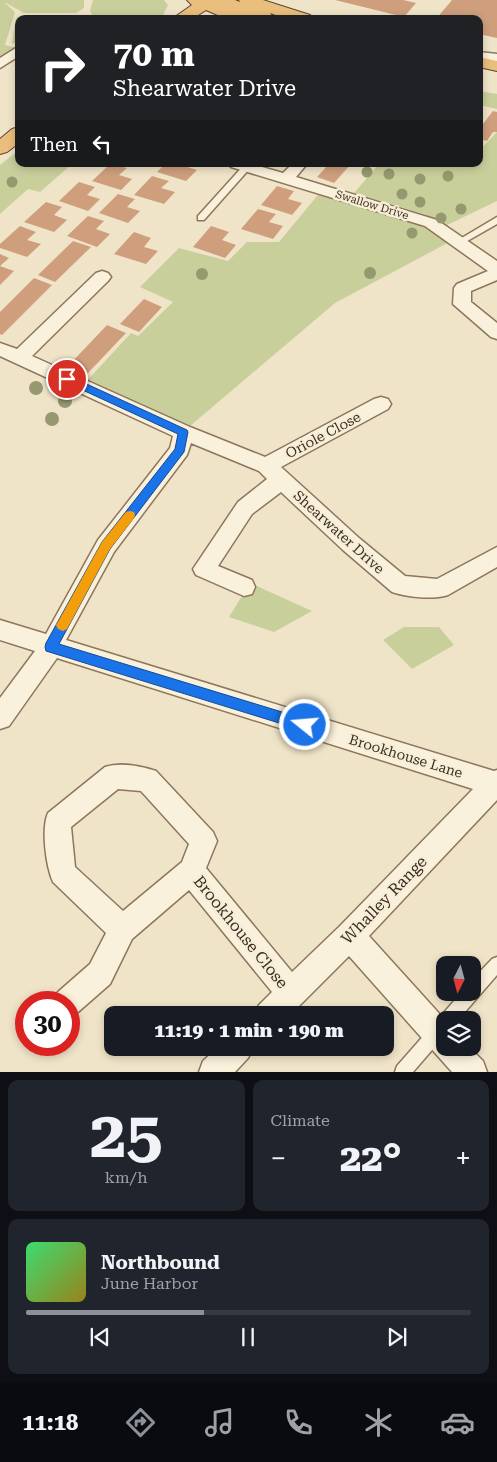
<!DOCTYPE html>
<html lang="en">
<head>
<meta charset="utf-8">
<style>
	:root { --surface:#171b24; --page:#20242c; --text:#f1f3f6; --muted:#9ea1a6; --line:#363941; --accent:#8c9099 }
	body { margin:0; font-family:"Roboto Serif",serif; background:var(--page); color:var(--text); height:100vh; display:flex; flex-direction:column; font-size:19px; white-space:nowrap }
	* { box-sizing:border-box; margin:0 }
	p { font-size:16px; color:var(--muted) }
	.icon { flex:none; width:28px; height:28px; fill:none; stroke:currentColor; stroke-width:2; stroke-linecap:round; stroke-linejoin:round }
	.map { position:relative; height:1072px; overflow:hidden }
	.drawer { display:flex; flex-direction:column; gap:8px; padding:8px; background:#0d0f14; flex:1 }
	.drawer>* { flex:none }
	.hud { position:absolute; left:15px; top:15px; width:468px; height:152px; border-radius:10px; box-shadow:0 2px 8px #0003; background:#202124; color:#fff; overflow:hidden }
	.needle { width:32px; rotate:186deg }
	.controls { position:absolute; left:436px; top:956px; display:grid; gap:10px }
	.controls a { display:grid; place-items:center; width:45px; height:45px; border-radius:10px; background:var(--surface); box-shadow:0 2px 8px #0003; font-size:25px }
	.speed { position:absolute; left:15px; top:991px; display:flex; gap:10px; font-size:25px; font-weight:700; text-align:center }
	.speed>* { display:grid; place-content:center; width:65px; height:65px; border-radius:50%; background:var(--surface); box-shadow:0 2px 8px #0003; line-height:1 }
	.speed .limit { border:8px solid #d22; background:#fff; color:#111 }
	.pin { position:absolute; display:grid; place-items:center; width:42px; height:42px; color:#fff; margin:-21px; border:2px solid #fff; border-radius:50%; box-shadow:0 1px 5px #0007 }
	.me { position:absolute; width:55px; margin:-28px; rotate:287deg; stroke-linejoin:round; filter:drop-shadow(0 0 4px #0008) }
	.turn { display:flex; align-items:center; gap:18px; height:105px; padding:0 15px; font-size:22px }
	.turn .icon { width:65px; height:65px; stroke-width:2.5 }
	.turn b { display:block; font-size:35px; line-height:42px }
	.then { display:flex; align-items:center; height:48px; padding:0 15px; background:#0003; gap:10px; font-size:19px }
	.big { font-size:38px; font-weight:800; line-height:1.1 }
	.drawer .widget { flex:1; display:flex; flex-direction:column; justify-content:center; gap:8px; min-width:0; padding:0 18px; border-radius:10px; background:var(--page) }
	.drawer .dial { align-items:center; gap:0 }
	.dial b { font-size:65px; line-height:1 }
	.song { display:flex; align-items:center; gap:15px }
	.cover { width:60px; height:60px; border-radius:8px; background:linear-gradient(135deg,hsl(140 70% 55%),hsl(50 70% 35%)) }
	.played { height:5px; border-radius:2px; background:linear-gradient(90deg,var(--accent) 40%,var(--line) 40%) }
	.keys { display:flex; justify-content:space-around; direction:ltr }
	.heat { display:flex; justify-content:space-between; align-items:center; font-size:28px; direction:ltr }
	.drawer .tiles { flex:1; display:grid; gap:8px; grid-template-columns:1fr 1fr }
	.widget:last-child { grid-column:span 2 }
	.trip { position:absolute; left:104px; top:1006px; width:290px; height:50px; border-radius:10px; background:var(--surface); box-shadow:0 2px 8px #0003; font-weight:800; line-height:50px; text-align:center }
	.tabs { display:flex; height:80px; justify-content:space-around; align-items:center; background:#090b0e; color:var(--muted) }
	.tabs .icon { width:35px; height:35px }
	.tabs .active { color:var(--accent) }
	.tabs b { font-size:22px; color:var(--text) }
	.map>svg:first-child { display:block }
	.green { fill:#c9cf9b }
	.building { fill:#cf9f7d }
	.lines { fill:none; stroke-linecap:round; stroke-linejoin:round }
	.service-casing { stroke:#8d765c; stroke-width:3 }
	.minor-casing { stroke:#8d765c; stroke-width:3 }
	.trunk-casing { stroke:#5b4430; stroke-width:2 }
	.service { fill:#faf1dc; fill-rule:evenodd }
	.minor { fill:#faf1dc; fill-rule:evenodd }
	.trunk { fill:#eabe7c; fill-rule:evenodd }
	.tree { fill:#96986f }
	.route { fill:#1a73e8; stroke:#114b97 }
	.slow { fill:#f59e0b }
	.labels { text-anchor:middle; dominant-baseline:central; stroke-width:5; stroke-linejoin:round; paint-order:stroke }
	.far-street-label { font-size:11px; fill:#3d2e20; stroke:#f7eed8 }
	.street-label { font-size:14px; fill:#3d2e20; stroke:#f7eed8 }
	.near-street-label { font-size:16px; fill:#3d2e20; stroke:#f7eed8 }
</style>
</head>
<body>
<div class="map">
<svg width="497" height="1072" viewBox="0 0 497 1072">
	<rect width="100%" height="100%" fill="#f0e4c8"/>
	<path class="green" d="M0 0H84V8L76 13H24L4 2 15 12 5 45 16 48 0 58Z
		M93 0H164L168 5 163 15 157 19H94L90 10Z
		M20 16 61 17 63 19H19V44L12 43 16 18Z
		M479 91 497 94V109L479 105Z
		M497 132V201L443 227 424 214 354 193 379 164H479V151Z
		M19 150V164H72L40 192 28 189 0 214V165Z
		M322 190 431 223 455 239 335 303 183 432 82 386 131 333 138 336 173 302 140 287 179 248 228 261 247 242H279Z
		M250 583 312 611 274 632 229 617Z
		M404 627H439L454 645 412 669 383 640Z"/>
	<path class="building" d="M335 0H403L416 3 404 17Z
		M452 0H497V38L479 34V19H436Z
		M493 111 497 112V132H493L487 141 483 140 479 147V129Z
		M110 164 127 168 119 175 132 179 121 190 92 181Z
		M165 164H186L184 166 197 170 186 181 157 172Z
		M329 164H351L334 183 317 177Z
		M152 176 169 181 161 188 175 192 164 204 134 195Z
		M79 182 95 187 87 195 100 199 88 211 59 201Z
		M277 186 294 191 288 199 302 203 292 215 261 205Z
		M118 194 135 199 127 207 140 211 128 223 99 213Z
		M46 202 62 207 54 215 67 220 54 232 24 222Z
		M258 209 276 214 269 222 283 226 273 239 241 229Z
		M88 216 104 221 96 229 110 234 97 247 67 236Z
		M20 226 36 232 27 240 41 244 27 257 0 248V244Z
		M211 226 229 232 222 240 236 245 225 258 193 247Z
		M134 232 151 238 144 247 158 251 146 264 114 254Z
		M73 241 91 247 55 282 38 275Z
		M0 254 9 258 0 266 14 271 0 285Z
		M34 278 52 285 2 335 0 334V312Z
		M144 299 162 307 139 332 120 324Z
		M107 325 126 333 88 373 69 365Z"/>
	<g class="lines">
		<g class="service-casing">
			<path id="service" d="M244 165 251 167 204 220H198V216Z
				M497 217V224L462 244 459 245 455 242Z
				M497 957V975L458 1020H445V1035L413 1072H395L397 1066 462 992H472V980L492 959Z"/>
		</g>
		<g class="minor-casing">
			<path id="minor" d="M19 46V56L0 68V58Z
				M479 52 497 54V62L479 60Z
				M228 164H251L283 173 292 164H307L296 177 437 220 497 261V280L471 291V302L497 323V339L491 337 453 304 454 288 457 284 488 271 425 226 231 167Z
				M102 271 108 273 111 277 108 281 32 356 190 427 265 457 374 399 381 397 388 399 391 404 388 409 281 467 359 538 405 576 437 579 497 547V567L448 595C432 600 408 597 392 592L343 550 281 492 252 514 218 566 252 580 255 587 252 594 244 596 196 575 193 569 238 502 267 479 259 471 191 443 187 455 114 552 66 640 494 771 497 770V800L369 936 445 1020V1048H470L483 1061 487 1072H452L349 956 290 1015H254L259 1005 272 992 189 890 132 939 110 984 78 1012 69 1016V1002H54L58 992 90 964 106 933 53 882C46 866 41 829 48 813L105 767C120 762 141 766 156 771L213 832 217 841 206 868 292 972 340 926 473 789 57 658 9 726 0 729V698L35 651 0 640V620L46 634 98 540 170 448 173 436 0 356V343L17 349 96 273ZM118 789 141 791 189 844 182 862 123 911 75 867 71 827Z
				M217 1048H253L248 1058 235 1072H199L203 1061Z"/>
		</g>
		<g class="trunk-casing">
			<path id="trunk" d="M187 0H235L240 2 239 0H263L310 15 312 19H287L270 13 272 16 270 19H256L246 15 248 19H227L206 10 192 19H172L192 5Z
				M479 57 497 61V71L479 67Z
				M19 127V143L7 152 0 154V139L12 129Z"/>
		</g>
		<use href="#service" class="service"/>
		<use href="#minor" class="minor"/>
		<use href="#trunk" class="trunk"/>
	</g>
	<g class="tree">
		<circle cx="367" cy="172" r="5.5"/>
		<circle cx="389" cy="174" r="5.5"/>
		<circle cx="448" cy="176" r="5.5"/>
		<circle cx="420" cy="179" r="5.5"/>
		<circle cx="12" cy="182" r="5.5"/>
		<circle cx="402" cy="194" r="5.5"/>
		<circle cx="420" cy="202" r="5.5"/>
		<circle cx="461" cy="209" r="5.5"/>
		<circle cx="441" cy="218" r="5.5"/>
		<circle cx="412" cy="233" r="5.5"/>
		<circle cx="370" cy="273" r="6"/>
		<circle cx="202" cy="274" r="6"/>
		<circle cx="36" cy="388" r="7"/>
		<circle cx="65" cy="401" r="7"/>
		<circle cx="52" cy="419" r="7"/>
	</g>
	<path class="route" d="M67 375 187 430 188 432 184 452 110 549 59 644 305 719 310 721 312 725 310 729 305 731 46 651 45 647 46 643 102 542 175 449 178 434 63 381V376Z"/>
	<path class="slow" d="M130 511 134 512 135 515 134 518 110 549 67 629 63 631 58 629 56 625 58 622 102 542 126 512Z"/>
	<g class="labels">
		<g class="far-street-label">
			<text transform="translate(372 205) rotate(17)">Swallow Drive</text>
		</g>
		<g class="street-label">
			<text transform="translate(323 435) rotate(-28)">Oriole Close</text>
			<text transform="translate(339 532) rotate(42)">Shearwater Drive</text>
			<text transform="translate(406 756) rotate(17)">Brookhouse Lane</text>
		</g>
		<g class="near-street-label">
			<text transform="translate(384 900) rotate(-46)">Whalley Range</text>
			<text transform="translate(241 932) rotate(51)">Brookhouse Close</text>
		</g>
	</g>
</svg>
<div class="controls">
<a><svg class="needle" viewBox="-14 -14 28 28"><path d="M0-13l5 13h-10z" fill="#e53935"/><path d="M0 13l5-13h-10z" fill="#9ea1a6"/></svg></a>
<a><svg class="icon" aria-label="layers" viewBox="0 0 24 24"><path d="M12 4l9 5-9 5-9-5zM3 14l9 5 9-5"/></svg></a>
</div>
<div class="speed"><div class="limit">30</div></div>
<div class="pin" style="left:67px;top:379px;background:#d93025"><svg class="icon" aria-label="arrive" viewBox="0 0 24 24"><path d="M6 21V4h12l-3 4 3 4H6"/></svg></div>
<svg class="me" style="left:305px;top:725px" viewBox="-20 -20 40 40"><circle r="17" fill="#1a73e8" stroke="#fff" stroke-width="3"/><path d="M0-11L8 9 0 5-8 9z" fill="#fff"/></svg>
<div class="trip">11:19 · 1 min · 190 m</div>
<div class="hud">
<div class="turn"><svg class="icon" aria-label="right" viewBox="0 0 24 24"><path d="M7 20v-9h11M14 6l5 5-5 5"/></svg><div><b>70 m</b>Shearwater Drive</div></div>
<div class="then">Then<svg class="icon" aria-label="left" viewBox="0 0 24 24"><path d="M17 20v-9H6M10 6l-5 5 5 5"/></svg></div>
</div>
</div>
<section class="drawer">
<div class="tiles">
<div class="widget dial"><b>25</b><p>km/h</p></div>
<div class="widget"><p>Climate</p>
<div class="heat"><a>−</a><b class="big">22°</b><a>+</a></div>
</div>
<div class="widget">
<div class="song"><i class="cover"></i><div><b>Northbound</b><p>June Harbor</p></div></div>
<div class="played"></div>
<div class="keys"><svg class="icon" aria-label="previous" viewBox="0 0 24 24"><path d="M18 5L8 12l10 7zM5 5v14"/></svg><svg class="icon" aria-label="pause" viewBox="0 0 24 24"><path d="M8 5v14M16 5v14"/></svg><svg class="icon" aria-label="next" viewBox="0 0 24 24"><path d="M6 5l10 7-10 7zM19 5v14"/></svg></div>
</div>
</div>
</section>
<nav class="tabs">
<b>11:18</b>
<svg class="icon active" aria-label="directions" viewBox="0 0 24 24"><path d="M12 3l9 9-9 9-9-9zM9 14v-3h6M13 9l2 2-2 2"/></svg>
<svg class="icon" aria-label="music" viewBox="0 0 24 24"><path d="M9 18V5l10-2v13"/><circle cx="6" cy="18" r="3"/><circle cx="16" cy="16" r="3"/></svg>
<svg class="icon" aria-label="phone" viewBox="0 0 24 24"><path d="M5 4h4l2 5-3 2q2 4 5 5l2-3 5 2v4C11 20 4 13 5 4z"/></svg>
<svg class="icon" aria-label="climate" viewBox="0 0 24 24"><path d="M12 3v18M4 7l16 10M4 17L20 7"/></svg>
<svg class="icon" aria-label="car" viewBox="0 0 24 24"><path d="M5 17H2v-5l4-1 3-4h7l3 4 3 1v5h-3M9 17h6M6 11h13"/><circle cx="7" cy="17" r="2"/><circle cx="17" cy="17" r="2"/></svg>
</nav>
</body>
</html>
